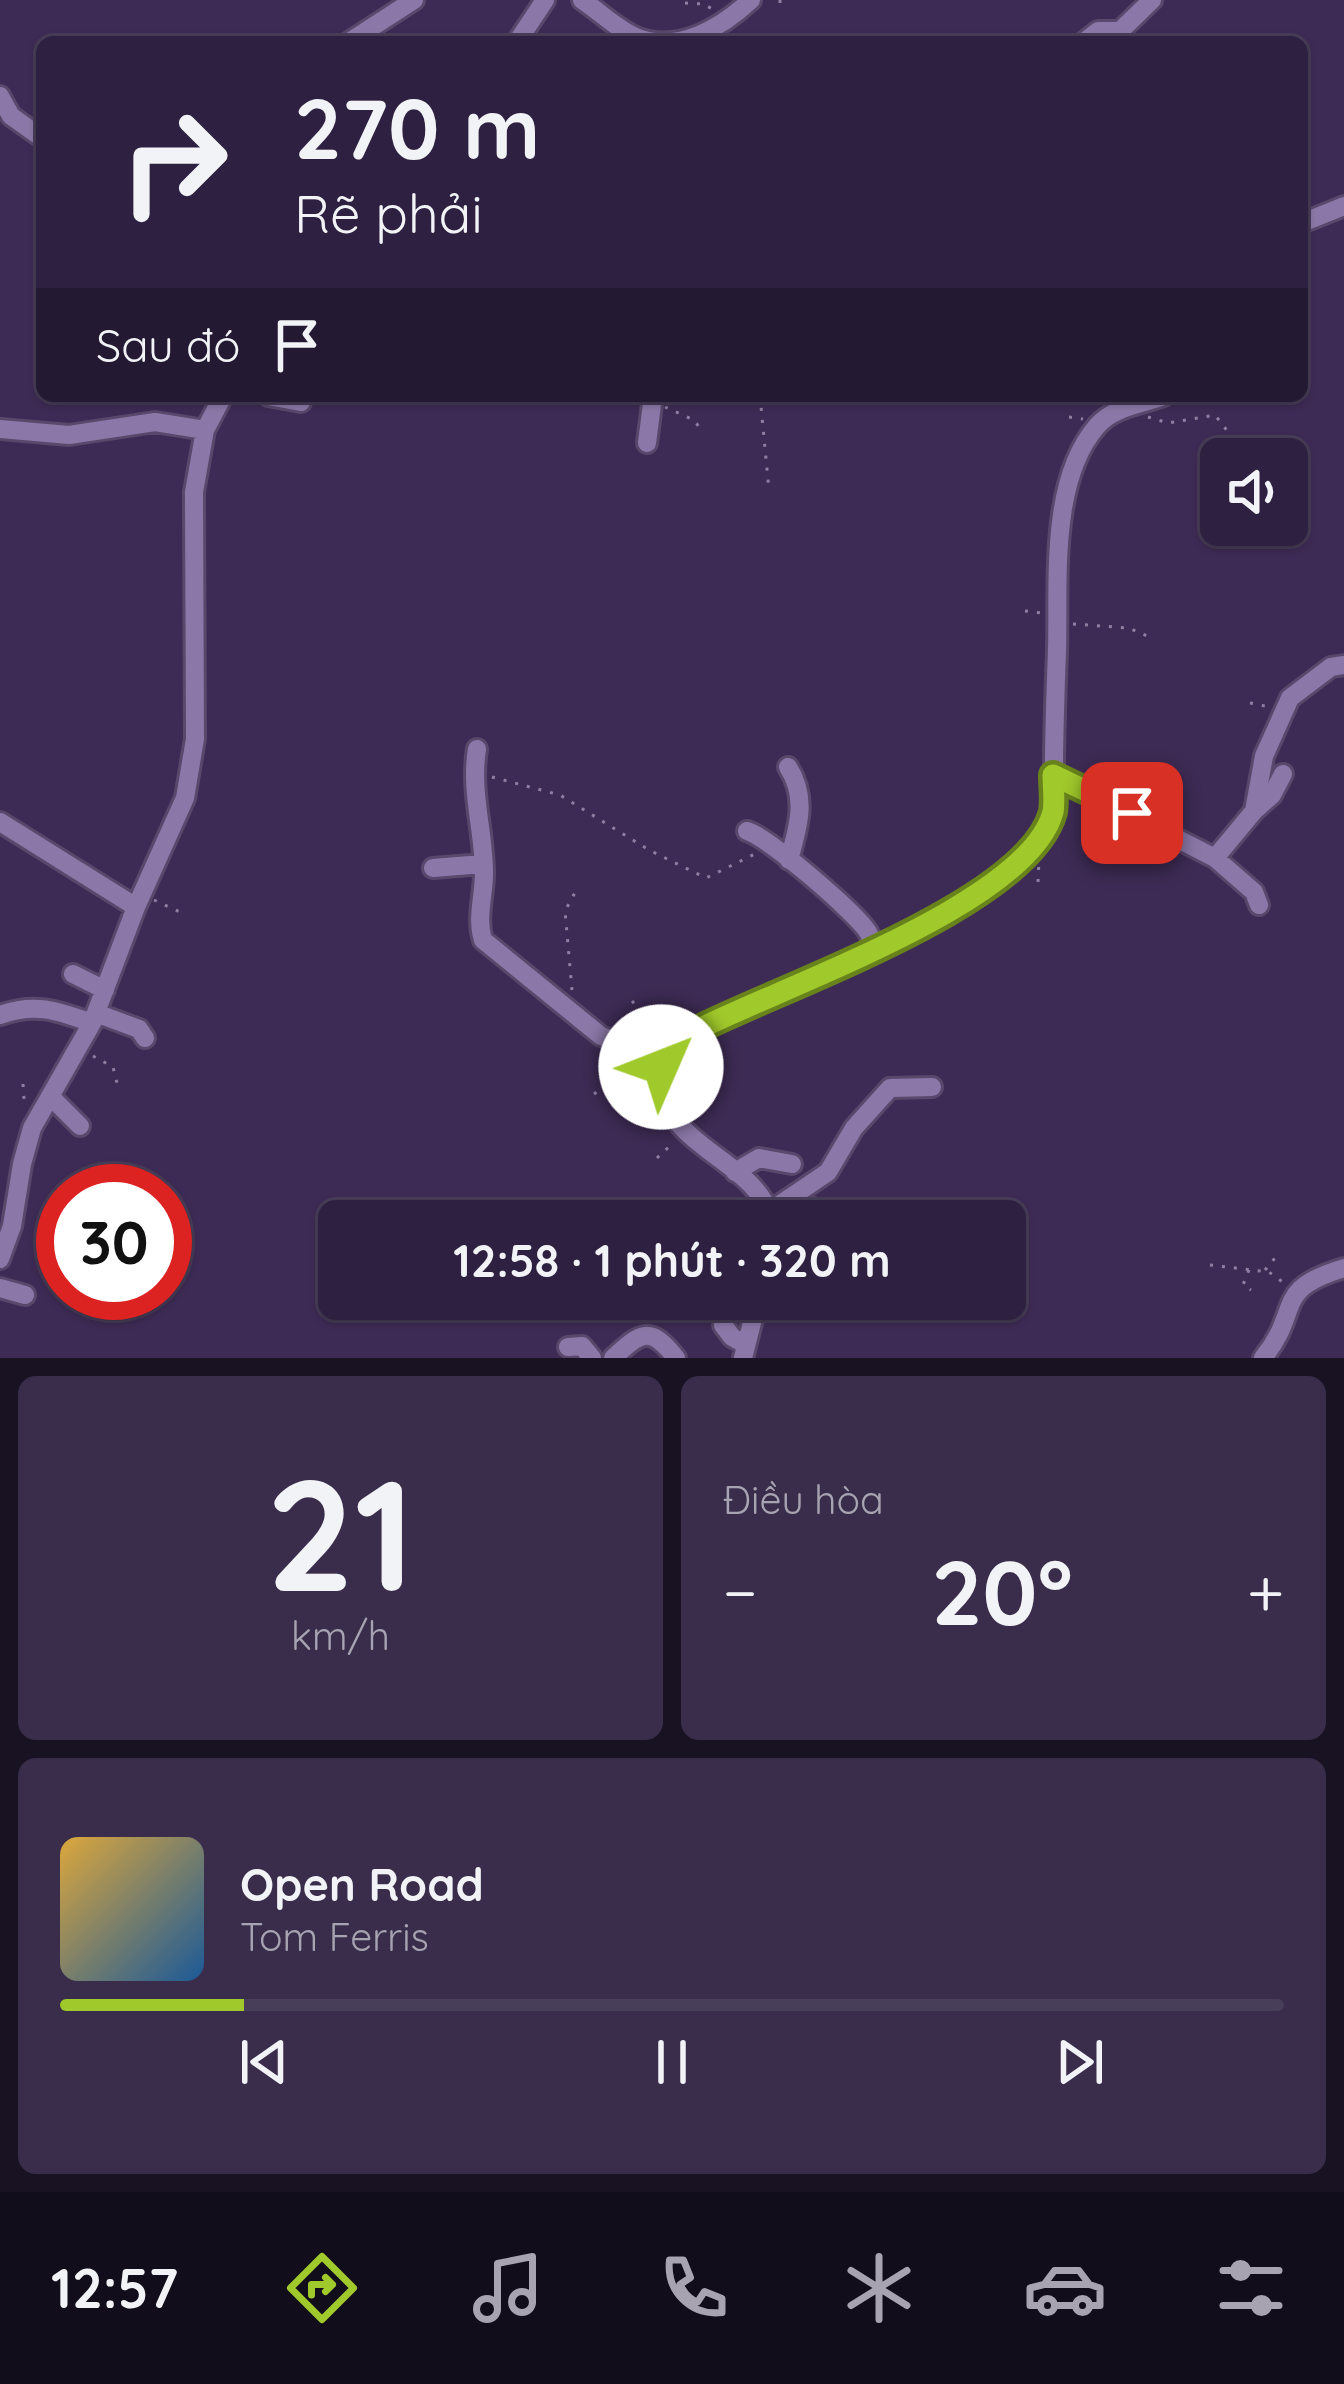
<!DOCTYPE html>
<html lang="vi">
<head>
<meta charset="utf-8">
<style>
	:root { --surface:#2e2040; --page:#3a2d4b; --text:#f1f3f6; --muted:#a7a3b1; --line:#493e59; --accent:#a0c92b }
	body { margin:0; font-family:Quicksand,sans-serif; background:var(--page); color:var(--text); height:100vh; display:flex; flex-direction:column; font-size:45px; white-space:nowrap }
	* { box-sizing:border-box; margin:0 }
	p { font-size:39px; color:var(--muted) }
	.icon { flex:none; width:66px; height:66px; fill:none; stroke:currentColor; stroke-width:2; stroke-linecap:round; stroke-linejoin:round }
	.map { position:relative; height:1358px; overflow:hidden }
	.panel { display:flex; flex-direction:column; gap:18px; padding:18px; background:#191223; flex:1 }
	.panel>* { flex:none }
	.hud { position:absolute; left:36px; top:36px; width:1272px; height:366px; border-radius:18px; box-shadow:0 3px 9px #0004,0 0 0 3px var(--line); background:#2e2040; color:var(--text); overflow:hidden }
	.buttons { position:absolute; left:1200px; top:438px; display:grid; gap:24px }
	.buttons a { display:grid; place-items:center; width:108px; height:108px; border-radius:18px; background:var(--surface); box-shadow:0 3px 9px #0004,0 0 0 3px var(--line); font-size:60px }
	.speed { position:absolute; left:36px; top:1164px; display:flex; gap:24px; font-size:60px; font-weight:700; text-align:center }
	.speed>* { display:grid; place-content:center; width:156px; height:156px; border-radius:50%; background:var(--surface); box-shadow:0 3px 9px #0004,0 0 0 3px var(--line); line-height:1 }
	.speed .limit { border:18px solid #d22; background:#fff; color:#111 }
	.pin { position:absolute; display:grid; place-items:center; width:102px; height:102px; color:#fff; margin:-51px; border-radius:24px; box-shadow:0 6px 18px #0006 }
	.me { position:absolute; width:132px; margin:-66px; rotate:46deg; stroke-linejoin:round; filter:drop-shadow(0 0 9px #0008) }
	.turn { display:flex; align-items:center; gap:42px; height:252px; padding:0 60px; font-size:54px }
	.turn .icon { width:156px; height:156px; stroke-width:2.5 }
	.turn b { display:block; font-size:84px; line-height:102px }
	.then { display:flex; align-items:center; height:114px; padding:0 60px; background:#0003; gap:24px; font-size:45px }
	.big { font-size:90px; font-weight:800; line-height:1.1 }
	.panel .widget { flex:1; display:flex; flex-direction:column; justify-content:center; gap:18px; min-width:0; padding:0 42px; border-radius:18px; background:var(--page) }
	.panel .dial { align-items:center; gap:0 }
	.dial b { font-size:156px; line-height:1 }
	.song { display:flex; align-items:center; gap:36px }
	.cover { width:144px; height:144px; border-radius:18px; background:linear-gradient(135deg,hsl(40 70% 55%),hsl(210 70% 35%)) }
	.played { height:12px; border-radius:6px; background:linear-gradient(90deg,var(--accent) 15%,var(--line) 15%) }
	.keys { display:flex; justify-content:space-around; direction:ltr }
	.heat { display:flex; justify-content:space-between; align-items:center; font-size:66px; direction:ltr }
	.panel .tiles { flex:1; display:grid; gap:18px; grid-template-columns:1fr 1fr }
	.widget:last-child { grid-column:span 2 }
	.trip { position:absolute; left:318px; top:1200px; width:708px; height:120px; border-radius:18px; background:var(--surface); box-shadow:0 3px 9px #0004,0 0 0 3px var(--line); font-weight:800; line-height:120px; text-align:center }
	.tab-bar { display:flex; height:192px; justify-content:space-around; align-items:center; background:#120d1a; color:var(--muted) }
	.tab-bar .icon { width:84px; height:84px }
	.tab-bar .selected { color:var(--accent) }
	.tab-bar b { font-size:54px; color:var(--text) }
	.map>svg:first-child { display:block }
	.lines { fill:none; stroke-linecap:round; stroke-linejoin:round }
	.minor-casing { stroke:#59486c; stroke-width:24 }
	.path { stroke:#8f80a3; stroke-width:3; stroke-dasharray:3 9; stroke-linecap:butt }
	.minor { stroke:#8c78a8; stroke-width:18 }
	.route-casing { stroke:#68831c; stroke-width:30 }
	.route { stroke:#a0c92b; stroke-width:21 }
</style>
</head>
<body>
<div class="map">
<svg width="1344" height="1358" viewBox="0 0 1344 1358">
	<rect width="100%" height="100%" fill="#3e2b55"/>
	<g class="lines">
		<g class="minor-casing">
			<path id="minor" d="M582 0C600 12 618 30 638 38 680 53 722 27 751 0
				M349 42 414 0
				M517 42 545 0
				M1084 42 1098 31H1120L1152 0
				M0 96 11 116 42 138
				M1302 223 1344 206
				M268 396 301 402
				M0 429 69 435 155 422 205 430
				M647 443 653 396
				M477 749C470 792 484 831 484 873 484 896 476 918 483 940L601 1036 663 1057
				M788 767C808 798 798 827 789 860
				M1053 775 1215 858 1254 811 1264 756 1290 698 1331 667 1344 665
				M1254 811 1272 795 1283 774
				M0 822 136 907
				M747 831C767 836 856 913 868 932 869 934 875 949 876 951
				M1215 858 1254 892 1259 905
				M433 868 483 864
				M73 974 105 990
				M96 1013 139 1029 145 1038
				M0 1015C35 1002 58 1011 92 1023
				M50 1096 80 1126
				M735 1172 759 1158 792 1164
				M791 1198 837 1219
				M769 1212 828 1172 854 1128 890 1088 932 1087
				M772 1221C757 1160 669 1150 661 1084 656 1049 684 1037 710 1022 810 976 1008 916 1054 809 1053 756 1055 704 1057 651 1059 584 1049 481 1097 426 1113 407 1142 404 1164 396
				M0 1259 12 1226 22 1164 32 1128 92 1023 136 907 185 798 195 739 194 492 205 430 223 396
				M0 1288 25 1295
				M726 1299 723 1325 732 1337 746 1345
				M568 1347 582 1346 592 1358
				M613 1358C641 1332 650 1325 676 1358
				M743 1358 758 1299
				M1263 1358C1303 1309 1271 1290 1344 1268"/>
		</g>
		<path class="path" d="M780 0V6
			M685 3 704 4 712 9
			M734 35 764 36 772 42
			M760 396 769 490
			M665 407 694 420 702 431
			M1069 417 1083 419
			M1148 417 1168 423 1215 415 1239 446 1257 459
			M1025 611 1042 613
			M1073 624 1129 628 1147 636
			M1250 703 1270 707
			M492 777 560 795 649 850 706 878 757 853
			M1038 882 1039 860
			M154 900 180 912
			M572 990 565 911 578 887
			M632 1001 663 1035
			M93 1056 113 1067 117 1083
			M23 1084 24 1099 29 1104
			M594 1094 634 1065
			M657 1158 673 1143
			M1210 1265 1269 1272 1284 1283
			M1249 1270 1243 1285 1251 1290
			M1265 1270 1280 1252"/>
		<use href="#minor" class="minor"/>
	</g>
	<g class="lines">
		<g class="route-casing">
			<path id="route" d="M661 1067 663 1057 685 1036C768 991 1028 906 1053 812 1055 801 1053 786 1053 775L1132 813"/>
		</g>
		<use href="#route" class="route"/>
	</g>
</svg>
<div class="buttons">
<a><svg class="icon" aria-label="sound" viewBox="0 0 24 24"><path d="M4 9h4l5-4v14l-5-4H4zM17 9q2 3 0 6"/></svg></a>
</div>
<div class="speed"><div class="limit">30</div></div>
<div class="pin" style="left:1132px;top:813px;background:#d93025"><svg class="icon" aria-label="arrive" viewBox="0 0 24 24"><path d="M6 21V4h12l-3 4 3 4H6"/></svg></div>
<svg class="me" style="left:661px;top:1067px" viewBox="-20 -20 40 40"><circle r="19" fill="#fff"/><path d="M0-13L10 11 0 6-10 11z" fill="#a0c92b"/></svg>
<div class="trip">12:58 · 1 phút · 320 m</div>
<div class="hud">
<div class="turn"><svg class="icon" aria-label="right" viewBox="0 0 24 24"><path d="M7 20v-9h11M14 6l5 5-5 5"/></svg><div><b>270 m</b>Rẽ phải</div></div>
<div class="then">Sau đó<svg class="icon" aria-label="arrive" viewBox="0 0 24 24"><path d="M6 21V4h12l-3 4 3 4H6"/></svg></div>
</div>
</div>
<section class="panel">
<div class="tiles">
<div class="widget dial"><b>21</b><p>km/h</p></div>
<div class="widget"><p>Điều hòa</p>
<div class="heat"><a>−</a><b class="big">20°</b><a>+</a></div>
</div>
<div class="widget">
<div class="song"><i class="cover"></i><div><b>Open Road</b><p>Tom Ferris</p></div></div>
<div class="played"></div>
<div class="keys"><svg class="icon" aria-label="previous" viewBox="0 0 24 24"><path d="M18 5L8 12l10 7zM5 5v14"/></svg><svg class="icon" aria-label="pause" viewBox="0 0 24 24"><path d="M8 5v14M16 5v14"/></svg><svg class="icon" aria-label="next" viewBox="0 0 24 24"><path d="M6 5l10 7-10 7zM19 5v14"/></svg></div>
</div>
</div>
</section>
<nav class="tab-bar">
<b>12:57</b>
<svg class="icon selected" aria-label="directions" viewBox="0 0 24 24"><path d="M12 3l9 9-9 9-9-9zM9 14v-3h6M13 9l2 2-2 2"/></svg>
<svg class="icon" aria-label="music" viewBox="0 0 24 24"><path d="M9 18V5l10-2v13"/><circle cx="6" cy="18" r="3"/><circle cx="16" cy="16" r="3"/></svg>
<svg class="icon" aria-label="phone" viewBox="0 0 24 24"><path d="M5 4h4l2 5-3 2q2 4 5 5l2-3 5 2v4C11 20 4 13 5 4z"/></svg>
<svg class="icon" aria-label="climate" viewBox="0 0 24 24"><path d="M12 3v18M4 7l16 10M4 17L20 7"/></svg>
<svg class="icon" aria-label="car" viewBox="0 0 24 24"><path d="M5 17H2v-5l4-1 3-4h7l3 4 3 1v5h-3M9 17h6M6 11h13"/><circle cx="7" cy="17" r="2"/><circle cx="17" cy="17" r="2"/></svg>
<svg class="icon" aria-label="filters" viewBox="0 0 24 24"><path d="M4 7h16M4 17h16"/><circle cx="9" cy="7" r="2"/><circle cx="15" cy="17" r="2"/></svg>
</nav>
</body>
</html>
